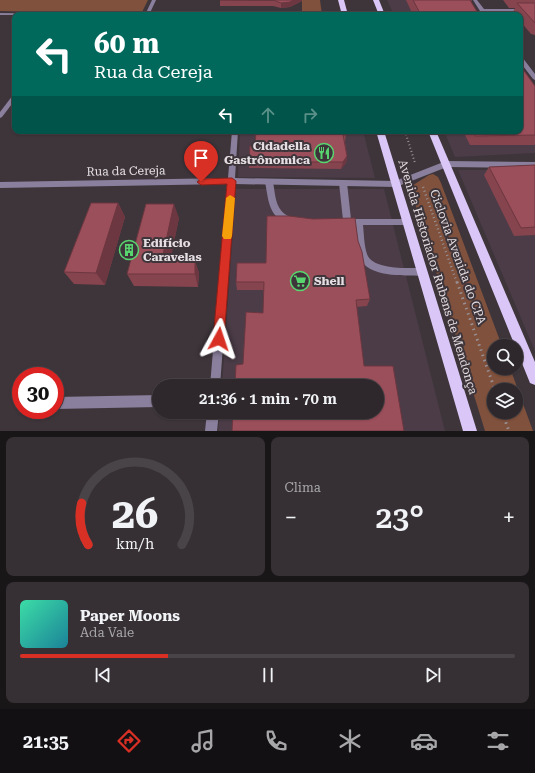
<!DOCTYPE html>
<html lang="pt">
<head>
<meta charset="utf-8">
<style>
	:root { --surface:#2e282c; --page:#363034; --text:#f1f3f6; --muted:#a7a6a9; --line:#494448; --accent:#d93025 }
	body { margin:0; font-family:"Roboto Serif",serif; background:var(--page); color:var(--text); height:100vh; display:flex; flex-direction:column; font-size:15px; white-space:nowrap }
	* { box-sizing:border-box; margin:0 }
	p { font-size:13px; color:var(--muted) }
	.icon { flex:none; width:22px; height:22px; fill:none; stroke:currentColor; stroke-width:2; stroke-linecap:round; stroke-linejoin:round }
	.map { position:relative; height:431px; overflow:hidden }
	.panel { display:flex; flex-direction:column; gap:6px; padding:6px; background:#191618; flex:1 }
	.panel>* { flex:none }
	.top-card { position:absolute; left:12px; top:12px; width:511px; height:122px; border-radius:8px; box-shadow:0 1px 3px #0004,0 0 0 1px var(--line); background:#00695c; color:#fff; overflow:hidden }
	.fabs { position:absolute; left:487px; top:339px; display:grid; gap:8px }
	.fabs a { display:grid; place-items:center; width:36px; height:36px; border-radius:50%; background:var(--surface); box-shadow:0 1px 3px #0004,0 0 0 1px var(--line); font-size:20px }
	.speed { position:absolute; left:12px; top:367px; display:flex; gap:8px; font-size:20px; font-weight:700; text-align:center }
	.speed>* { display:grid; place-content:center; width:52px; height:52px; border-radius:50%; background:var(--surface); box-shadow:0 1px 3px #0004,0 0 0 1px var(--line); line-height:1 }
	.speed .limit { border:6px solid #d22; background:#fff; color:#111 }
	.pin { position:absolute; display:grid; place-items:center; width:34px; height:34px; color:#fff; margin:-41px -17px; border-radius:50% 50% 50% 0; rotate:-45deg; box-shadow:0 0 4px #0007 }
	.pin .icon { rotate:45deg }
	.me { position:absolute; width:44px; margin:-22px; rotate:5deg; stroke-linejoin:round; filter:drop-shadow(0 0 3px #0008) }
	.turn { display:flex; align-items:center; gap:14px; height:84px; padding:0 16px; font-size:18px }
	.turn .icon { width:52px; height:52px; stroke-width:2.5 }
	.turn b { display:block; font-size:28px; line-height:34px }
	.lanes { display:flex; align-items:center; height:38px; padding:0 16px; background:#0003; justify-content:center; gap:20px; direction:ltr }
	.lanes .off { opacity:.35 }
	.big { font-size:30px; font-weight:600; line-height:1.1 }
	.panel .widget { flex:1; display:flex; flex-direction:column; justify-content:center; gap:6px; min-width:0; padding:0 14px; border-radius:8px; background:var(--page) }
	.panel .dial { align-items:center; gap:0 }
	.dial svg { height:104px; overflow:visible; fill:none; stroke:var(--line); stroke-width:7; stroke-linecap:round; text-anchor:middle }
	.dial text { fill:var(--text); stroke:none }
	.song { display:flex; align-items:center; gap:12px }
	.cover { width:48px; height:48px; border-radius:6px; background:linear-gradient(135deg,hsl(160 70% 55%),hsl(190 70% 35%)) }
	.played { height:4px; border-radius:2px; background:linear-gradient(90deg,var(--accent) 30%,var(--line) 30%) }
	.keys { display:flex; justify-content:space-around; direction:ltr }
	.heat { display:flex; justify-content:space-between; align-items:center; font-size:22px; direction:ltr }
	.panel .tiles { flex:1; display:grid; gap:6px; grid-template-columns:1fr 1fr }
	.widget:last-child { grid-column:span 2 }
	.trip { position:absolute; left:152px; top:379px; width:232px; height:40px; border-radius:20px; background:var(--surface); box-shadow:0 1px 3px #0004,0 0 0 1px var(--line); font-weight:600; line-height:40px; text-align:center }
	.tab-bar { display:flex; height:64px; justify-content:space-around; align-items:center; background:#121012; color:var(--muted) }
	.tab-bar .icon { width:28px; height:28px }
	.tab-bar .selected { color:var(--accent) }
	.tab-bar b { font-size:18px; color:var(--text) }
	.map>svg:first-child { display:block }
	.built { fill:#4b3c47 }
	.green { fill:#80513c; fill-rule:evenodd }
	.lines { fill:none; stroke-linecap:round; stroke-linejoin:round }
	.path-far2 { stroke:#989196; stroke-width:2; stroke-dasharray:1 2.5; stroke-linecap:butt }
	.path-far1 { stroke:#989196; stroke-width:2.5; stroke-dasharray:1 3; stroke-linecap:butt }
	.path { stroke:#989196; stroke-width:3; stroke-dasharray:1.5 4; stroke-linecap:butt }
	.service { fill:#8a7f9c; fill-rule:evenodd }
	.pedestrian { fill:#8a7f9c; fill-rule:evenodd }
	.minor { fill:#8a7f9c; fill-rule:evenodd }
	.primary { fill:#dac7f7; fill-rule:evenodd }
	.wall { fill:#85444e }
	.shaded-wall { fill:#6c3740 }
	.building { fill:#9b4f5b; stroke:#6c3740 }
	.route { fill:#d93025; stroke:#8d1f18 }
	.slow { fill:#f59e0b }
	.labels { text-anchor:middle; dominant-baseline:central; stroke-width:4; stroke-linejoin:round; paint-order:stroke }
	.poi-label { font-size:12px; font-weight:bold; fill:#e5dfe3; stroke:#3e353b; text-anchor:start }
	.street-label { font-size:12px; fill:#e5dfe3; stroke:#3e353b }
</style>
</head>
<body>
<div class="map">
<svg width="535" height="431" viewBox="0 0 535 431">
	<rect width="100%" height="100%" fill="#3e353b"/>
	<path class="built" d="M387 0H466L477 15H394Z
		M535 94V153L455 157 444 131H520Z
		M240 131H363L375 178 238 177Z
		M458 170H535V351Z
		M236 189H384L445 431H218L220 412H377V386H222Z"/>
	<path class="green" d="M0 0H148L141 14 0 11Z
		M302 0H320L322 15H302Z
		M433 174 438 177 441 183 502 346H494V368H510L533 431H485L410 187 429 175ZM494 390H516V412H494Z"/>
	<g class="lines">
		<path class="path-far2" d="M405 131 415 163"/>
		<path class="path-far1" d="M423 187 457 283"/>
		<path class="path" d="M457 282 495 390
			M502 412 509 431"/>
		<path class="service" d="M269 179 273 182C276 198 275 211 292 218L293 220 292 222C288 223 286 222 283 221 268 214 268 196 265 182Z
			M343 180 347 183 351 219H408L411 220 412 222 411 224 408 225H363C364 234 364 245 367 254 372 270 408 268 422 268L425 269 426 272 425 275 422 276C403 275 368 278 359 257 355 247 356 235 354 225L342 224 341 222 343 220 339 183Z
			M159 395V407L55 409V397Z"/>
		<path class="pedestrian" d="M152 0H156L149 15H145Z"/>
		<path class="minor" d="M473 0H477L484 9H535V11H486L487 13 485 14 480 11Z
			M0 13 74 14 76 15H0Z
			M520 56 522 57 535 74V80L533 79 520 62Z
			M15 94V100L2 117 0 118V112L13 95Z
			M232 131H238L235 178 395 181 446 161 535 162V168L447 167 396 187 235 184 220 386H210L227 184 0 188V182L228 178Z
			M207 412H219L217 431H205Z"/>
		<path class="primary" d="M338 0H344L348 15H342Z
			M373 0H379L385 15H379Z
			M376 131H384L477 431H463Z
			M428 131H436L535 362V385L530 383Z"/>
	</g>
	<path class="wall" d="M220 0 302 1 290 7 281 8 273 6H220Z
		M406 0H472L471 2 479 15H413Z
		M503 0H535V35L531 34 520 21V15H515L513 12 515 8H509Z
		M535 86V145H470L463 131H520Z
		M256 131 346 135 345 142 347 156 346 163 341 169 249 168V162L255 146Z
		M535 165V235L514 236 484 175 489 167Z
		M118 203 125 217 105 285 74 284 64 272Z
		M179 218 170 260 195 261 199 273 198 287 134 286 127 274Z
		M358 241 370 299 367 306 356 307 364 366 404 431 243 364 263 313 264 290H237L236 282 266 263Z"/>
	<path class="shaded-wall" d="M293 0H302V1L290 7 281 8V3Z
		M347 156 346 163 341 169 343 162Z
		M118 203 125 217 105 285 96 273Z
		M174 204 179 218 168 272 162 259Z
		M195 261 199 273 198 287 195 274Z"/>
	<path class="building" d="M220 0H293L290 2 281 3 273 0Z
		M413 0H470L479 15H421Z
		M517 3H535V23Z
		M520 65 535 86V135L475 136 473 131H520Z
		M256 131H346V135H343L347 156 343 162H249L250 146H255Z
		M535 165V227L521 228 489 167Z
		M91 203H118L96 273 64 272Z
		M146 204H174L162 259 195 261V274H127Z
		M267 216H289L313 219 355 218 358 241 362 252 370 299 356 300 364 366H393L404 431H232L233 412H377V386H235L236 365 243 364 246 312 263 313 264 282H236L237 263H266Z"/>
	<path class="route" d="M232 178 236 181 224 339 223 343 219 344 215 343 213 339 227 184 201 185 197 182 201 179Z"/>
	<path class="slow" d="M230 195 235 198 232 236 231 239H224L222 236 226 198Z"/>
	<defs>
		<g id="restaurant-ring" transform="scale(1)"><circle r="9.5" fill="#3e353b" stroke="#58d56f" stroke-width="1.5"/><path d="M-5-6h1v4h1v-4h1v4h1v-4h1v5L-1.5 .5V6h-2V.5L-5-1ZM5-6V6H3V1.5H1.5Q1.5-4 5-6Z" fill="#58d56f"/></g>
		<g id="building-ring" transform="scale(1)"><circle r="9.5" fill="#3e353b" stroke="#58d56f" stroke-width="1.5"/><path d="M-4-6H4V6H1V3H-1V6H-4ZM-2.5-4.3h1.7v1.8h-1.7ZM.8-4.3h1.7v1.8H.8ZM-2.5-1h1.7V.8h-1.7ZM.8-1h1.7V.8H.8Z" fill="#58d56f"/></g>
		<g id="supermarket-ring" transform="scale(1)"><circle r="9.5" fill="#3e353b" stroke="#58d56f" stroke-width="1.5"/><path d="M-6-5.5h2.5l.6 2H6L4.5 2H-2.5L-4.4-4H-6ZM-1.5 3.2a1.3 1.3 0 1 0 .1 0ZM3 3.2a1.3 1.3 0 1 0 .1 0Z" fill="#58d56f"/></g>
	</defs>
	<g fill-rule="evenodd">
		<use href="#restaurant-ring" x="324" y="153"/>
		<use href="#building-ring" x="129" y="250"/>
		<use href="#supermarket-ring" x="300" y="281"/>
	</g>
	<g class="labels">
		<g class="poi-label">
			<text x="310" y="146" text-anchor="end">Cidadella<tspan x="310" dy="14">Gastrônomica</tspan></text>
			<text x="143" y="243">Edifício<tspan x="143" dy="14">Caravelas</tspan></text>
			<text x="314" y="281">Shell</text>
		</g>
		<g class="street-label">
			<text transform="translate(126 171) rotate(-1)">Rua da Cereja</text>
			<text transform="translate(458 257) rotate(70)">Ciclovia Avenida do CPA</text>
			<text transform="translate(438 277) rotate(73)">Avenida Historiador Rubens de Mendonça</text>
		</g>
	</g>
</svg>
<div class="fabs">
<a><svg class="icon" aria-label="search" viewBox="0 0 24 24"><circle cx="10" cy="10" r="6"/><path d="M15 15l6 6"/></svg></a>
<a><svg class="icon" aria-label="layers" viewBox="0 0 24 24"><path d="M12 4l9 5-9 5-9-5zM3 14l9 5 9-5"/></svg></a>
</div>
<div class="speed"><div class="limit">30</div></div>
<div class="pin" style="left:201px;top:182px;background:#d93025"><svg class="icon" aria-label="arrive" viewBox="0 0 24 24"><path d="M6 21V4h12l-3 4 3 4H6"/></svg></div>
<svg class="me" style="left:219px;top:339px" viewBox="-20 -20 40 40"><path d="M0-17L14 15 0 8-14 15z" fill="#d93025" stroke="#fff" stroke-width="4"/></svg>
<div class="trip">21:36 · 1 min · 70 m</div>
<div class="top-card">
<div class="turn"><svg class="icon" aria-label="left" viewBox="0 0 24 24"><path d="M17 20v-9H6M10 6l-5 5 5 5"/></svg><div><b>60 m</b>Rua da Cereja</div></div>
<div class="lanes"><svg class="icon" aria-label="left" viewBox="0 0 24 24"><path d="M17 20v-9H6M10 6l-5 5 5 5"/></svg><svg class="icon off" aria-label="ahead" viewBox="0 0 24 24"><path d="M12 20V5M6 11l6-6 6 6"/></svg><svg class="icon off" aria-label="right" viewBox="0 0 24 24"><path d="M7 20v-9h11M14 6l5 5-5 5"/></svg></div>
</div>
</div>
<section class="panel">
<div class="tiles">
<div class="widget dial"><svg viewBox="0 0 100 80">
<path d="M14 69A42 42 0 1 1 86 69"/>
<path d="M14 69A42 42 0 0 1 9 37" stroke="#d93025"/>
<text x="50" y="56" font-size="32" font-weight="700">26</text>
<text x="50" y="72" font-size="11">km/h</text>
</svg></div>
<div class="widget"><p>Clima</p>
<div class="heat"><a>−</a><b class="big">23°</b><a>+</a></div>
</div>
<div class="widget">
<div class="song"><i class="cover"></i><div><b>Paper Moons</b><p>Ada Vale</p></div></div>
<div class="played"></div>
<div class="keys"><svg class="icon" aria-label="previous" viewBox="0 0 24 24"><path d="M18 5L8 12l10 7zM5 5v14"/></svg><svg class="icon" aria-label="pause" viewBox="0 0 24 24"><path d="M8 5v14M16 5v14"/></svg><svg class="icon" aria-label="next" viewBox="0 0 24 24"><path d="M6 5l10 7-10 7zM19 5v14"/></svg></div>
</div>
</div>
</section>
<nav class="tab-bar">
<b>21:35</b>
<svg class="icon selected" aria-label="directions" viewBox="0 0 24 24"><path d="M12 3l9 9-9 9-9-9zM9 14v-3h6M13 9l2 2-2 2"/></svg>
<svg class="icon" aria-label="music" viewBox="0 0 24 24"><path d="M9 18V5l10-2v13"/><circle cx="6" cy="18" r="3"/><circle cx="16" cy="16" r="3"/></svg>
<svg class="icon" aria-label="phone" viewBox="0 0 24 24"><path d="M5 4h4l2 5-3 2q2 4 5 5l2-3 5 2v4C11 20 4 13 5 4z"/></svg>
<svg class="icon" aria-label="climate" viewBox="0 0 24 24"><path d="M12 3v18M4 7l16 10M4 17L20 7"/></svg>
<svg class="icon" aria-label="car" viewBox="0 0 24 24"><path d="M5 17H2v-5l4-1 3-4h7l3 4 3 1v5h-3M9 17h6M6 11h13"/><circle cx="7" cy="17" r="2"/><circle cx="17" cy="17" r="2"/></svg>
<svg class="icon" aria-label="filters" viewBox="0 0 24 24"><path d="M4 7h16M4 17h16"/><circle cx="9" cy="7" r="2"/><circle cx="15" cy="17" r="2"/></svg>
</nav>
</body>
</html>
